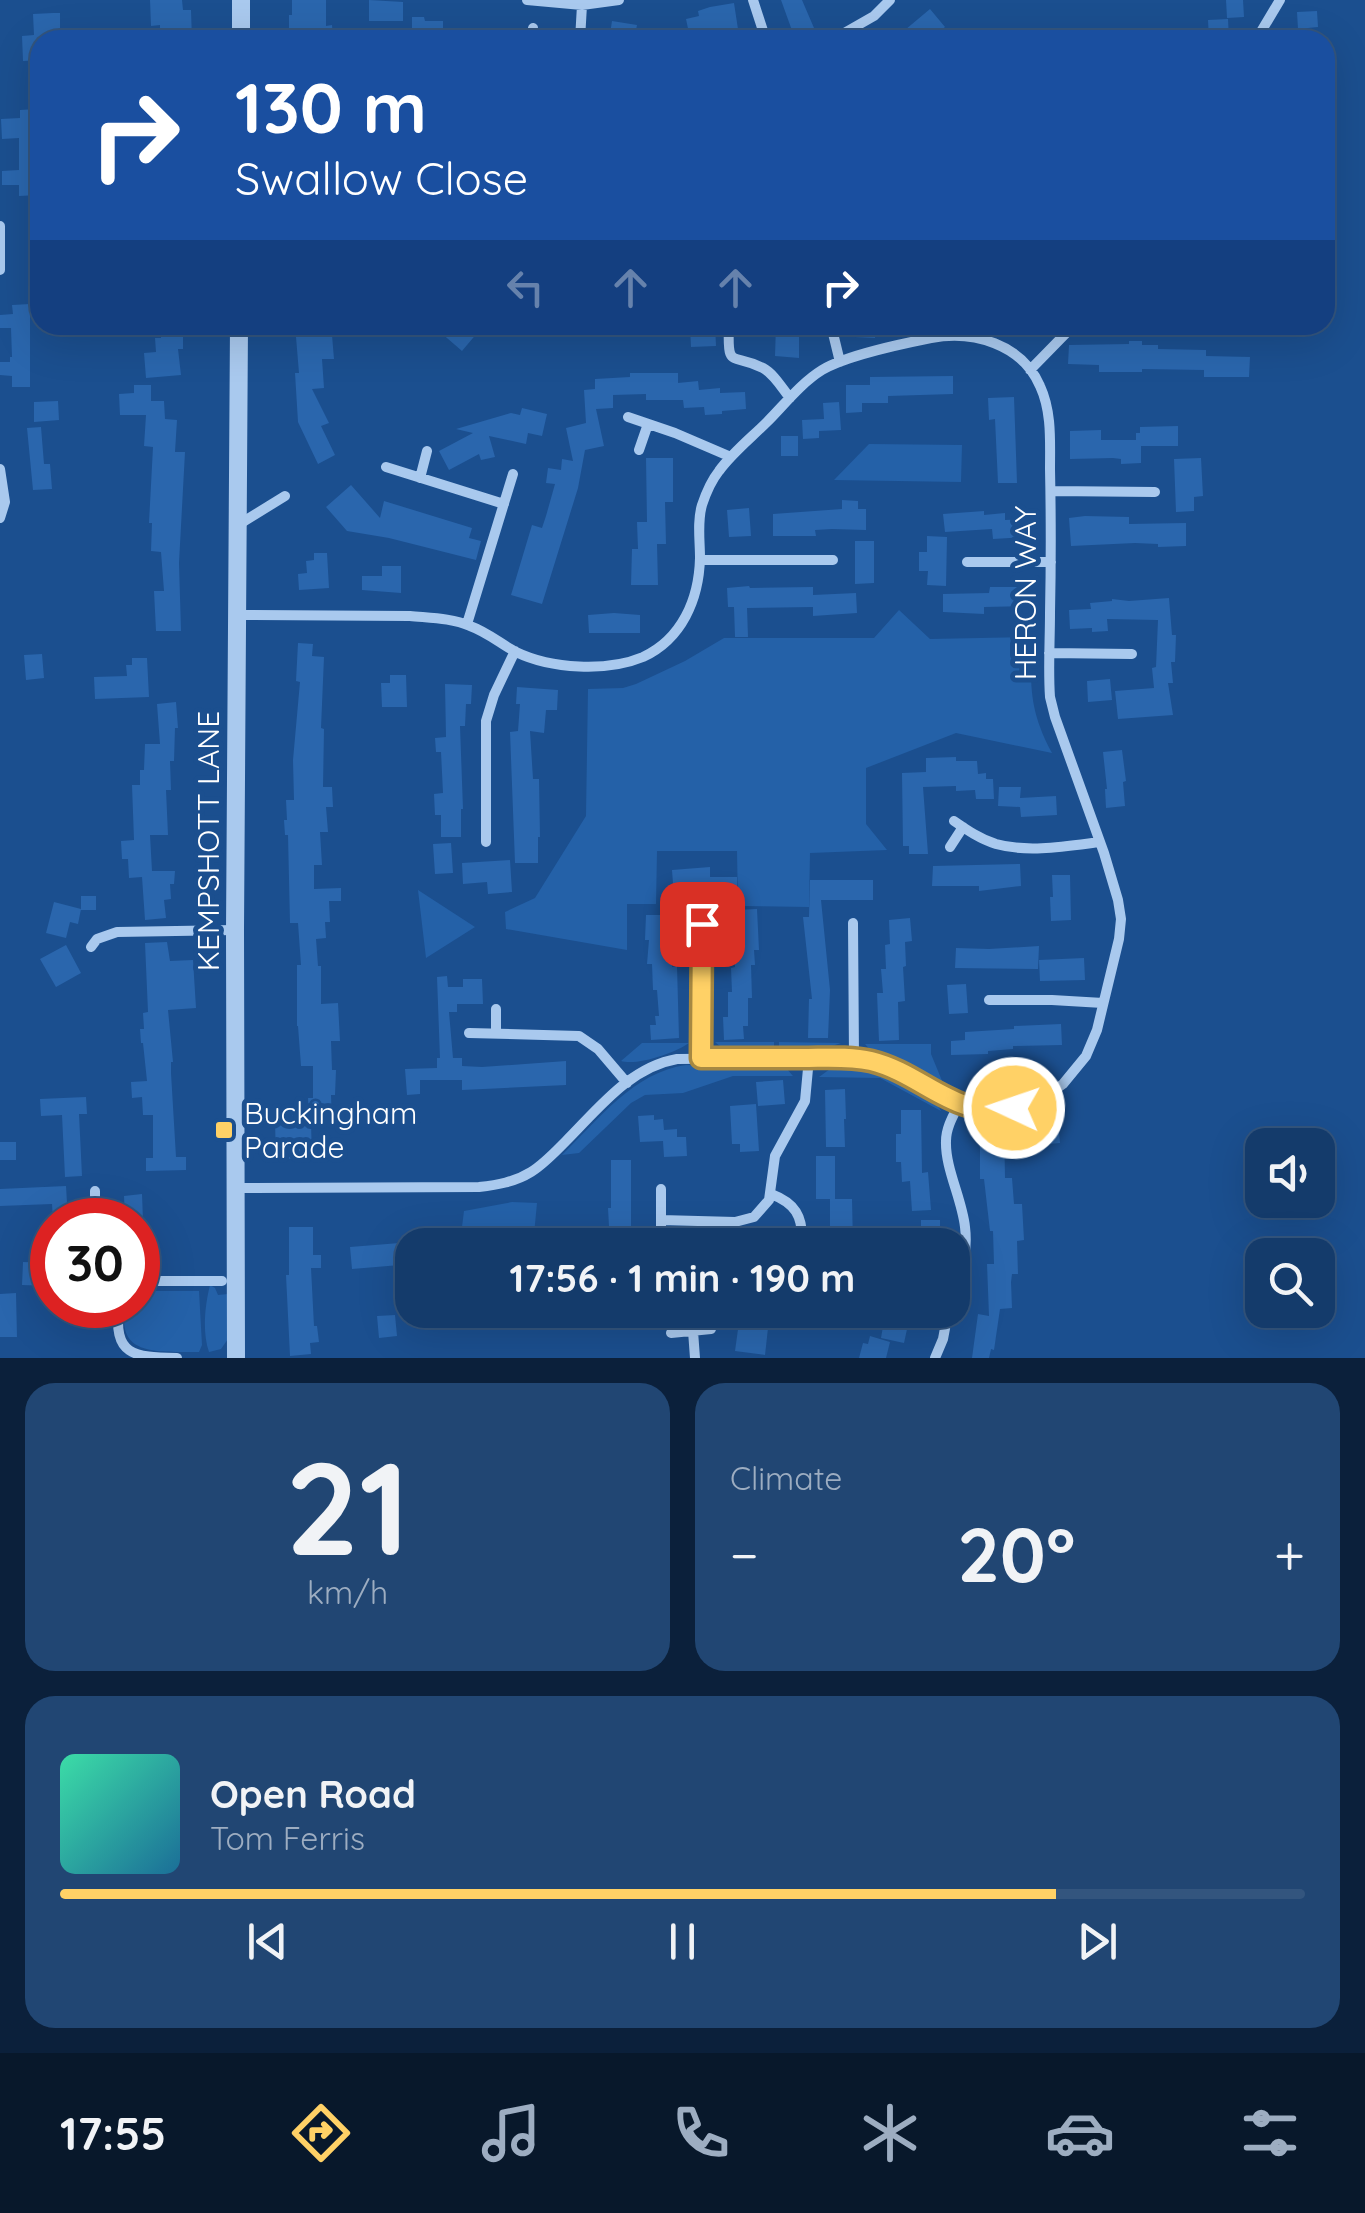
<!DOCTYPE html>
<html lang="en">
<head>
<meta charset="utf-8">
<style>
	:root { --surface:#143b6b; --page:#214673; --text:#f1f3f6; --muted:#9dadc1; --line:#33557e; --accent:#ffd166 }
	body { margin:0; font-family:Quicksand,sans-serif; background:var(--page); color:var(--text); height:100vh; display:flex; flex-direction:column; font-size:38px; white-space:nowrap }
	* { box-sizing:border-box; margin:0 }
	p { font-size:32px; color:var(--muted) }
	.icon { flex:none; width:55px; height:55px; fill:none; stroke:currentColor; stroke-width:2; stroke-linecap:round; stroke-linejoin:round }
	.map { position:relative; height:1358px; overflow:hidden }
	.panel { display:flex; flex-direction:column; gap:25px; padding:25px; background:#0b203b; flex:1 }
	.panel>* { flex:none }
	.top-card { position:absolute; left:30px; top:30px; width:1305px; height:305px; border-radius:30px; box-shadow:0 10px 40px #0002,0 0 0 2px var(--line); background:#1a4fa0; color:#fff; overflow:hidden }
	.tools { position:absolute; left:1245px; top:1128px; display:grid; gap:20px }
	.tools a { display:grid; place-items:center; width:90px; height:90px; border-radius:20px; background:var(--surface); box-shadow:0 10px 40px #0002,0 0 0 2px var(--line); font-size:50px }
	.speed { position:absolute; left:30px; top:1198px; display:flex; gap:20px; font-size:50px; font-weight:700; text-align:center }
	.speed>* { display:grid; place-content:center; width:130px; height:130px; border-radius:50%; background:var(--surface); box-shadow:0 10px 40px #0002,0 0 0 2px var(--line); line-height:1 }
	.speed .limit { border:15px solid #d22; background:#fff; color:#111 }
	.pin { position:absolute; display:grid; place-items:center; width:85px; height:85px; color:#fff; margin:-42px; border-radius:20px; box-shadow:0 5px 15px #0006 }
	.me { position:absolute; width:110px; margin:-55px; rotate:273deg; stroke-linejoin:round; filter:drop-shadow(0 0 8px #0008) }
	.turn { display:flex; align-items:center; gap:35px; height:210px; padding:0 40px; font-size:45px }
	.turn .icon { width:130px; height:130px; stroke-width:2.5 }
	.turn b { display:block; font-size:70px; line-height:85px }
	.lanes { display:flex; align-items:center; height:95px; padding:0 40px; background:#0003; justify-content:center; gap:50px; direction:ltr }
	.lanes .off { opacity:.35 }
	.big { font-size:75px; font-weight:700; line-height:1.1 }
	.panel .card { flex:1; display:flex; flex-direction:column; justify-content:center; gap:15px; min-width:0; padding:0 35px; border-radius:30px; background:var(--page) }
	.panel .dial { align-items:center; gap:0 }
	.dial b { font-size:130px; line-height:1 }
	.song { display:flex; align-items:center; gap:30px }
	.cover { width:120px; height:120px; border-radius:15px; background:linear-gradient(135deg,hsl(160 70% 55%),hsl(200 70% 35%)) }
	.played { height:10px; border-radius:5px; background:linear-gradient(90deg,var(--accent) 80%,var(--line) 80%) }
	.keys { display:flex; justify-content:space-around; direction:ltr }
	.heat { display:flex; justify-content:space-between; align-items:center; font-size:55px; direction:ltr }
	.panel .tiles { flex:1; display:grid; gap:25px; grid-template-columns:1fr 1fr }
	.card:last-child { grid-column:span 2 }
	.trip { position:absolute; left:395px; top:1228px; width:575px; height:100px; border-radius:30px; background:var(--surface); box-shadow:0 10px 40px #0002,0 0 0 2px var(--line); font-weight:700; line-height:100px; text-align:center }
	.menu { display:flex; height:160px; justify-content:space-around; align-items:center; background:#08182b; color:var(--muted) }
	.menu .icon { width:70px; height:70px }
	.menu .active { color:var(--accent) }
	.menu b { font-size:45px; color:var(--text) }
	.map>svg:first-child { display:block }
	.green { fill:#2461a8 }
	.building { fill:#2a66ad }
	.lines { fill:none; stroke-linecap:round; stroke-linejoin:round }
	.minor { stroke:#a9c9ee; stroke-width:10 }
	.tertiary { stroke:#a9c9ee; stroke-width:18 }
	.route-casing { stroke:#a68842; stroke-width:25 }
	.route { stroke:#ffd166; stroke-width:18 }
	.poi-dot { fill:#ffd166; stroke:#1b4f8f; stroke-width:4 }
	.labels { text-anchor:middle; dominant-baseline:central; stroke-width:10; stroke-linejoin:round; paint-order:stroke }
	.street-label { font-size:30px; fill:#fff; stroke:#1b4f8f }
	.poi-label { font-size:30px; fill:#fff; stroke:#1b4f8f; text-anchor:start }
</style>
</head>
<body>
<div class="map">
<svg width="1365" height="1358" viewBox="0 0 1365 1358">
	<rect width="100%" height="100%" fill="#1b4f8f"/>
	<path class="green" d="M869 444 962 445 961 482 834 480Z
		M899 610 930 639 1031 637C1031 685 1028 708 1052 753L956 733 866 768V824L887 850 810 853 809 907 738 906 737 851H657L656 904H627V950L506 929 505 912 535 898 586 816 588 689 623 688 636 684 685 661 724 638H874Z
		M418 890 475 927 426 958Z
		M715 1042H774V1051C755 1051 729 1056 715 1042Z
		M779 1042 841 1043 818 1051H779Z
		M642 1043H689C675 1053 637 1066 621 1061Z
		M865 1044H931V1054L945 1088 900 1062 874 1054Z
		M686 1065 781 1067 787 1069 793 1076H733L683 1093 645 1095 631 1103 579 1153 562 1155C598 1120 634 1072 686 1065Z
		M842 1066C852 1066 864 1066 874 1068 892 1073 934 1094 941 1111L880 1078 819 1077 830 1069Z
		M512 1202 537 1203 533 1245H491L462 1227 464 1211Z
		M210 1285 215 1288 218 1295 228 1294V1339L221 1349 209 1352C202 1332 205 1305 210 1285Z
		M147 1291H199L202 1345 199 1352C160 1351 114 1358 126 1305H138V1293Z"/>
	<path class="building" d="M150 0H182L183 10H191L192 40H160V25L151 26Z
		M292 0H326V26L332 25 333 40H289V15H292Z
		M369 0 403 2V21H369Z
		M781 0H802L814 28 794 36Z
		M1226 0H1243L1244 17 1227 18Z
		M734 3 738 29 690 38 686 19 699 16 698 11 710 7Z
		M930 9 945 27 930 40H893Z
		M1317 11 1318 27 1298 29 1297 12Z
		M53 13H60V40H40V60L23 61 22 36 34 35 33 14Z
		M412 17H424L425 21H443V28L471 32V40H412Z
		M1228 19 1229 40H1209L1208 20Z
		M612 21 637 25 634 40H609Z
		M37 109 38 195 19 196V185H2V171L19 170V138L2 139 1 119 20 118V110Z
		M28 268 40 269V290H28Z
		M30 304V387H12V376L0 375V362H10V357H12L11 328H0V315L13 314 12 305Z
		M160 325H183V349H178L181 375 146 378 144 353 156 352 155 338H161Z
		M432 325H470L478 332 462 351Z
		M715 325 716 346 691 347 690 326Z
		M776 325H799V358L775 356Z
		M856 325H875V338L855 337Z
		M332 335 334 359H322L324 388 312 389 329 423 321 426 335 455 318 464 298 422 295 373H299L296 337Z
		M1129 341H1142V345H1158V349L1206 350V356L1250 357 1249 377H1204V370L1142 369V372H1099V365L1068 364 1069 345 1129 344Z
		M630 373H678V383L698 381 699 390 720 388V393L745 392 746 409 722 411V414L705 415 704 407 684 408 683 400H646V394L613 395V408L596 409 604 446 585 450 578 488 542 604 511 595 532 525 542 528 546 516 555 484 546 483 548 468 561 470 562 459 573 461 566 428 586 423 584 390 595 389V379L630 377Z
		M953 376V394L888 396V403H862V412L846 413V385H870V377Z
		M134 385H151V401H164L165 419 177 420 175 452H185L179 563 181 631H156L154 591H164L161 552 151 551 152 523H149L153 447 144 446 146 415H120L119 394 134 393Z
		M1014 397 1017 483H998L995 419 989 420 988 398Z
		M58 401 59 420 34 422V402Z
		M839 402 841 430 819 431V438L803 439 802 420 824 419 823 403Z
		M522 408 547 414 542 436 528 433 526 444 489 436 495 457 481 460 479 454 449 470 439 451 473 433 456 429 511 413 520 415Z
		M1178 426V446H1141V463L1121 464V459L1113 458 1070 459V431L1101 430V440H1136V433H1140V427Z
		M41 427 44 464H50L52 489 33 490 27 428Z
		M781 436H798V456H781Z
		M646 458H673V502H665L666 544H657L658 585H631L632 549H638L637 522H647Z
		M1201 458 1203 496 1194 497V511L1176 512 1174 459Z
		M351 485 380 518 384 501 472 528 469 538 481 541 476 560 389 538 347 531 326 507Z
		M842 500 858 501V509H866V530L832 529 815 530 816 536H773V514L842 509Z
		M749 508 751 536 729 537 727 510Z
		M984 511V515L1005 513V520L1026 519 1027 537 993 539 992 529 945 532 943 514Z
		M1085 516 1129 517V524L1186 523V546L1158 547V544L1135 543 1071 546 1069 518Z
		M927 536 947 537 946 586 927 585 928 571H919V552H927Z
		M855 541H874V583L855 584Z
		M314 553H327L329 588 299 590 298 574 307 573 306 561 314 560Z
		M382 566H401V593L362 590V576H382Z
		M749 586 750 588 813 587V595L856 593 857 613 813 616V607L747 608 748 637H735L734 607H728L727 588Z
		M990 587H1026L1027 606 984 607V614L943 612V594L989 593Z
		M1169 598 1172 635H1176L1175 662H1171L1173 683H1168L1173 715 1118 719 1115 691 1154 688 1152 668 1156 667 1158 620 1107 619 1108 631 1092 632V628L1070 629 1069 610 1091 609 1090 603 1112 601V599L1129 601Z
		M614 613 640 615V633H589L588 615Z
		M298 643 313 644 312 656 324 657 321 728 324 729 323 787H332L333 807H326L328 832H320L322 865H314V889L341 888V901H329L330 922H325L326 938 316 939 318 966H321V1004L338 1003 340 1041H331L332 1070H336L335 1095H331L332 1122 311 1123 312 1158 276 1159 275 1121 292 1120V1113H309L308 1098H313V1066H301L298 1026H297V965H301L298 923H290L288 835H285L284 820H287L286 800H294L293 760 300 682 296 681Z
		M42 654 44 678 26 680 24 655Z
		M132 658H147L149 697 95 699 94 677 127 676 126 665H132Z
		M390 675H406L407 707H382L381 683H390Z
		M1110 679 1112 700 1088 702 1087 681Z
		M445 684 472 685 471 704H466L465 726H460L463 809H461V837H441V815H435L434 794 443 793 441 752H436L435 738 446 737Z
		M517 687 558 690 557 710H546L544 733 530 731 533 779H539L540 837H538V863H515L510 732 518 731 520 704H516Z
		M176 702 178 728H175L174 761H170L171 790H166L168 835H150L152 871H175L174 884H170L171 899 164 900 166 918 145 920 142 877 129 878 128 859H122L121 841 134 840 132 785H140V770H144L145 744H160L157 704Z
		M1122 750 1126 781 1123 782 1125 806 1106 808 1105 789H1107L1103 752Z
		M956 757V761H977L978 774 986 773V779H993L994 799H976L975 790 956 791V786L923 787 928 854H909V846H903L902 773 926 772V758Z
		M999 787H1021L1020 798 1056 796 1057 815 1021 817 1020 807 998 806Z
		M451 843 453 873 435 874 433 844Z
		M510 860 512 892 488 894 487 882 463 884 462 863Z
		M1020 864 1021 886 979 891V886H932L933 866Z
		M710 867V877H737V898H699V895L674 897 672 870Z
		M1052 875H1070L1071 920 1051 921 1050 897H1053Z
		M810 880H873V900H821L830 990 828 1038H808L809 999H812L803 917H809Z
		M81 896H96V910H81Z
		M54 902 81 909 78 924 70 922 66 938 46 933Z
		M757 909 759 950H754L755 965H751L752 998H748V1026H743L744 1039 724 1040 723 1017H728V992H732L731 968 735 967 734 943H739L736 910Z
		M646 915H668V943H673L672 967 677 966 679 1038 651 1040 650 1025H656L655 1016H659L657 990H653L652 964H647L649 940H645Z
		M910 918 912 941 905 942 906 966 903 967 905 1001 898 1002 899 1040 879 1041 877 993H883L881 969H886L885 945 890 944 889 920Z
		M167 942 170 961 193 960 196 1008 168 1010 173 1062H171V1073L176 1157H186V1170L146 1171V1158H153V1115H143L142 1097 132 1098 131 1082 147 1081 143 1043H141L140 1029H144L143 1013 148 1012 145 943Z
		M66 945 81 973 56 987 40 959Z
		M1039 946 1038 969 955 968 956 948 989 949Z
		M1084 958 1085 980 1040 981 1039 960Z
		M447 976 448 987H463V979H482L483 1004H457V1012H449L453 1058H462V1066L482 1067 566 1061V1085L462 1090V1080H420V1094L407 1095 405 1069 437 1068V1058H440L437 977Z
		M966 984 968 1013 949 1014 947 985Z
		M1061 1024 1062 1045 1013 1046V1049L988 1051V1054L951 1055V1041L965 1040V1032L1014 1029V1026Z
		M783 1080 785 1104 758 1106 756 1082Z
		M845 1089 846 1119H844L845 1147H826L825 1090Z
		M86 1097 87 1114H79L82 1176 65 1177 62 1115 41 1116 40 1099Z
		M756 1104 759 1151 740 1152V1144H732L730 1106Z
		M901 1110H921L922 1173 928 1172 931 1210 912 1211 910 1181 902 1182 901 1162H896V1134H901Z
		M654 1115V1120L663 1119 664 1130 677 1129V1137H686L687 1156 664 1157 663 1141 640 1142 638 1116Z
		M1058 1122 1060 1143 1037 1145 1035 1124Z
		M980 1123H1004L1005 1178H1012L1014 1204H1022L1024 1240 1017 1241 1018 1274H1012L1011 1282 1012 1308 1000 1309 994 1350 991 1349 989 1358H972L978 1314 989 1316 987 1264H994L993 1231H990L984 1179H980Z
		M0 1142H16V1160H0Z
		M816 1156H835V1199H816Z
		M611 1160H631V1245H610L608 1208H611Z
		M66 1186 68 1220H53L52 1204 0 1206V1189Z
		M142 1194 143 1220H125L124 1196Z
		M830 1199H852L853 1245H839L838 1235H830Z
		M921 1220H940V1245H921Z
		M289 1227H313V1255H321V1268H311L314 1326H317L319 1342 310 1343 311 1354 290 1356 286 1275H289Z
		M412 1242V1264L352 1269 350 1247Z
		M23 1262 50 1263V1286L22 1285Z
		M16 1293 17 1337H0V1294Z
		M395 1315 397 1336 379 1338 377 1316Z
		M740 1315 769 1319 765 1355 735 1351Z
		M885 1315 909 1320 904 1343 881 1338Z
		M870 1336 890 1342 886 1358H859L863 1343 868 1344Z"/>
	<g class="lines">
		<path class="minor" d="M527 0 582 5 619 0
			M753 0 766 40
			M504 35 513 40
			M531 40 533 28
			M580 40 582 5
			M832 40 874 16 890 0
			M1256 40 1280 0
			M0 226V270
			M729 325C727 371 732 352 763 368 774 374 782 388 790 398
			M831 325 840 362
			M920 325 922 340
			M1170 325 1224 326
			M1030 370 1074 325
			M628 417 675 433 731 457
			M639 450 648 424
			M386 467 504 504
			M0 469 5 502 0 518
			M420 478 427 451
			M1051 491 1155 492
			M238 525 285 496
			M700 560H833
			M967 562H1051
			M467 624 513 474
			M1049 653 1132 654
			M954 821C967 830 980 839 996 844 1028 853 1068 846 1100 842
			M486 842V721L494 695 515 651
			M950 847 963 827
			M853 923 854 1058
			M91 947 97 939 117 932 235 930
			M989 1000H1052L1103 1003
			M496 1009V1033
			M469 1033 579 1036 598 1049 627 1083
			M701 1058 702 925
			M237 1188 479 1187C497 1185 515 1182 531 1172 544 1164 555 1152 566 1141 598 1109 630 1067 677 1059L809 1058 868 1060 897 1071 959 1104 985 1111 1004 1110 1026 1105 1045 1097 1063 1084 1086 1056 1097 1030 1119 939 1121 919 1118 900 1104 853 1055 717 1050 697C1048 669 1050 641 1050 613 1051 565 1051 517 1050 469 1050 441 1052 412 1040 386 1022 344 973 330 931 338 901 344 847 355 822 370 801 383 784 405 767 422 751 438 732 453 719 471 711 481 706 493 702 505 697 522 700 540 700 558 699 599 682 639 643 657 607 672 551 669 516 652 501 644 487 632 470 626 452 618 430 618 410 616L238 615
			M95 1191V1220
			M771 1194C795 1203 803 1216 802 1242
			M661 1220 735 1222 754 1217 769 1200 775 1156 805 1101 809 1058
			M661 1245V1189
			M138 1284 152 1281H222
			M955 1297C962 1274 968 1251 965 1227 962 1199 945 1168 946 1141 946 1128 953 1116 959 1104
			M97 1305V1318H117
			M119 1305C113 1356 133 1357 177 1358
			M693 1331 695 1358
			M671 1333 711 1329
			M935 1358 943 1339 946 1323"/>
		<path class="tertiary" d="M241 40V0
			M236 1358 235 930 239 325"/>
	</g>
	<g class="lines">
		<g class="route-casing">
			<path id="route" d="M702 924 701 1058C735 1058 768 1058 802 1058 825 1058 849 1056 871 1061 924 1074 954 1120 1014 1108"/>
		</g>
		<use href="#route" class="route"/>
	</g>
	<rect class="poi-dot" x="214" y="1120" width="20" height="20" rx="5"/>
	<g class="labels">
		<g class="street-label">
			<text transform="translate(1025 593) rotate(-90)">HERON WAY</text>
			<text transform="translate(208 841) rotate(-90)">KEMPSHOTT LANE</text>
		</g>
		<g class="poi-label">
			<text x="244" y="1113">Buckingham<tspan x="244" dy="34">Parade</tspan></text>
		</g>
	</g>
</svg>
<div class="tools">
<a><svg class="icon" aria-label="sound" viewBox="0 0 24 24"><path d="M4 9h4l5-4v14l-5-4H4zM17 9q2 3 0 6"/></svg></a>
<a><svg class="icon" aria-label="search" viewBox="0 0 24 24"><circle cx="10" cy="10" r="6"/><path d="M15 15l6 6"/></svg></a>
</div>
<div class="speed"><div class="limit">30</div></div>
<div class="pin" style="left:702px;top:924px;background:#d93025"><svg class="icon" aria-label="arrive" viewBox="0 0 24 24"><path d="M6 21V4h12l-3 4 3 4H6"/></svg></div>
<svg class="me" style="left:1014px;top:1108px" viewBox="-20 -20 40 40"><circle r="17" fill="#ffd166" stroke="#fff" stroke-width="3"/><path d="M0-11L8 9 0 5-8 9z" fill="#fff"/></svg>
<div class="trip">17:56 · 1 min · 190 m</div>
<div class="top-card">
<div class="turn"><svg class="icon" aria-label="right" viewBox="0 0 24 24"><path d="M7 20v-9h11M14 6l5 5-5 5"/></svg><div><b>130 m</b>Swallow Close</div></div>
<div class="lanes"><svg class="icon off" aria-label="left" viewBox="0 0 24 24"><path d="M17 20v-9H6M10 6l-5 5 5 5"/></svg><svg class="icon off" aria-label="ahead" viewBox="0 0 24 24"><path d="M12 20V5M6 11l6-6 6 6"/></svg><svg class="icon off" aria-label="ahead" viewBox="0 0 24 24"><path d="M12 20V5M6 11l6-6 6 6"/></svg><svg class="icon" aria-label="right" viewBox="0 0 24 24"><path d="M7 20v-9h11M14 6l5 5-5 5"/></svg></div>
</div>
</div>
<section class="panel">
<div class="tiles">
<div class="card dial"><b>21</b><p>km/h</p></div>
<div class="card"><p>Climate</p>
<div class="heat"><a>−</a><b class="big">20°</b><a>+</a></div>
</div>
<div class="card">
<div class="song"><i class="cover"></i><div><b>Open Road</b><p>Tom Ferris</p></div></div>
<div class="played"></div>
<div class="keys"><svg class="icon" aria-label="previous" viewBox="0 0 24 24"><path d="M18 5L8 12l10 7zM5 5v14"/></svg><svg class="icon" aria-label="pause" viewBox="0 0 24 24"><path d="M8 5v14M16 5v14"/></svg><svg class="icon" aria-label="next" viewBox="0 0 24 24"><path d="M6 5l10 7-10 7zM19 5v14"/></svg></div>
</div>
</div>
</section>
<nav class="menu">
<b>17:55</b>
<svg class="icon active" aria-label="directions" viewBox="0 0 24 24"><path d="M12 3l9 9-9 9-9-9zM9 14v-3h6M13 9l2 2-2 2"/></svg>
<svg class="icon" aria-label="music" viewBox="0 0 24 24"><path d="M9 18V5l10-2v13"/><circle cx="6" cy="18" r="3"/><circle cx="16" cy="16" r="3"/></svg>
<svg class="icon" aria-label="phone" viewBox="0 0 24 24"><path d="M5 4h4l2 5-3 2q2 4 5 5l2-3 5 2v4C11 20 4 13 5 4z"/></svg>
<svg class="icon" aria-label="climate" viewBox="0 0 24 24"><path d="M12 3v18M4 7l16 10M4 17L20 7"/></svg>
<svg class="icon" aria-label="car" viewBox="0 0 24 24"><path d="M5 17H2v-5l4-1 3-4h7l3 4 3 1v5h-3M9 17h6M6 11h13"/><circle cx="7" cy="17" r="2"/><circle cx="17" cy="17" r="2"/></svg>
<svg class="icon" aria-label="filters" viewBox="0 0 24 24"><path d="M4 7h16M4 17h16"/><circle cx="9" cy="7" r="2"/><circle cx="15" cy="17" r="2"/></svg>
</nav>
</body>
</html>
